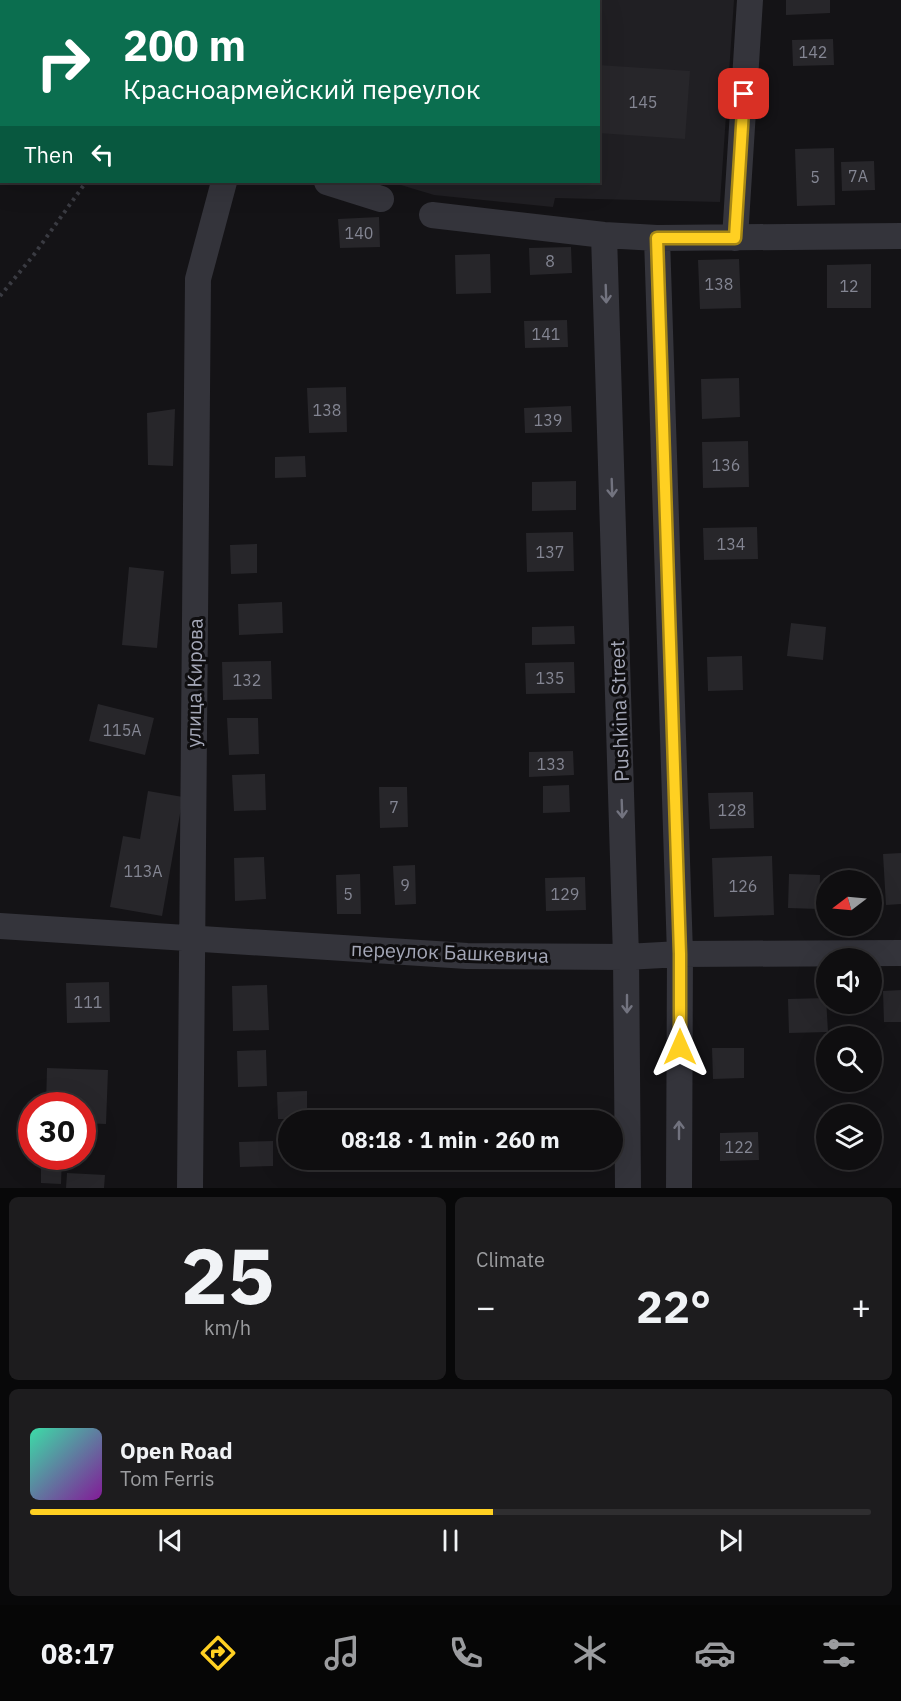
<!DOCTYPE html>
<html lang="en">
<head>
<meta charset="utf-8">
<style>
	:root { --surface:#0f0e10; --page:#1d1c1e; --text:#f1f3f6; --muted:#9b9c9f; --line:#2f2e30; --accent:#ffd022 }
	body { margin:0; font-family:"IBM Plex Sans",sans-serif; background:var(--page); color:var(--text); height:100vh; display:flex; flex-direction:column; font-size:22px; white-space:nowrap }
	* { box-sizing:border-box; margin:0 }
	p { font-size:20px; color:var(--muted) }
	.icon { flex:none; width:33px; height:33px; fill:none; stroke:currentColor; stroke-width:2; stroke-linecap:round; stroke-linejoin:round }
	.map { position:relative; height:1188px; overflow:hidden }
	.drawer { display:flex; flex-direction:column; gap:9px; padding:9px; background:#080809; flex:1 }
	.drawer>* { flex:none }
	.hud { position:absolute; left:0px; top:0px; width:600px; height:183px; box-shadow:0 6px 24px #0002,0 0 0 2px var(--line); background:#0b6e4f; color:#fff; overflow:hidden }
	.needle { width:39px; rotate:254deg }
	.buttons { position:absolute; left:816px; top:870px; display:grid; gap:12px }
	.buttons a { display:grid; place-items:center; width:66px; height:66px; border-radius:50%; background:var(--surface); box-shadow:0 6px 24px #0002,0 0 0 2px var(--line); font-size:30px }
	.speed { position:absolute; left:18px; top:1092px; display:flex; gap:12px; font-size:30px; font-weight:700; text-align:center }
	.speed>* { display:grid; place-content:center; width:78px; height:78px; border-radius:50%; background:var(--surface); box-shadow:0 6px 24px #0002,0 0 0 2px var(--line); line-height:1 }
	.speed .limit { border:9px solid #d22; background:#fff; color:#111 }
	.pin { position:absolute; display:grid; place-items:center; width:51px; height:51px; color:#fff; margin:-26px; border-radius:12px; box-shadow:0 3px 9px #0006 }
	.me { position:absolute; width:66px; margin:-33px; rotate:0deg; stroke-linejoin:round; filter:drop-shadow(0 0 4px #0008) }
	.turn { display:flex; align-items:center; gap:21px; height:126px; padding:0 24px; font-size:27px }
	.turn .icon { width:78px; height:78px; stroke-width:2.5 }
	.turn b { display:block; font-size:42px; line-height:51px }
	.then { display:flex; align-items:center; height:57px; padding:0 24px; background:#0003; gap:12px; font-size:22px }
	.big { font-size:45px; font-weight:700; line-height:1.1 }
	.drawer .widget { flex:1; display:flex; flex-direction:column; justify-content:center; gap:9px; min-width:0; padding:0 21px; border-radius:9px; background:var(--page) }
	.drawer .dial { align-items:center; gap:0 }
	.dial b { font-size:78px; line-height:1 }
	.song { display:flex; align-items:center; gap:18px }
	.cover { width:72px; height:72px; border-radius:9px; background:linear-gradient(135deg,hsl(160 70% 55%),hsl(290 70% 35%)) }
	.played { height:6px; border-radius:3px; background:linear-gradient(90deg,var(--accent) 55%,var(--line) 55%) }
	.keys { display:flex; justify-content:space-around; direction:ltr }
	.heat { display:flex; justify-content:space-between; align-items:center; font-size:33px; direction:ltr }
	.drawer .tiles { flex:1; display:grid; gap:9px; grid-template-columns:1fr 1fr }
	.widget:last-child { grid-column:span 2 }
	.trip { position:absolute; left:278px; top:1110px; width:345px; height:60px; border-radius:30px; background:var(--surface); box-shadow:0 6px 24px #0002,0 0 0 2px var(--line); font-weight:700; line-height:60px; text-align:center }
	.menu { display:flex; height:96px; justify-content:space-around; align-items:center; background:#060606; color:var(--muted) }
	.menu .icon { width:42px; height:42px }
	.menu .active { color:var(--accent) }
	.menu b { font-size:27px; color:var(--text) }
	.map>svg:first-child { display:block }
	.built { fill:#201f23 }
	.water { fill:#29303a }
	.building { fill:#27262a }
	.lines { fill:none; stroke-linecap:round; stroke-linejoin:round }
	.path { stroke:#3a3b42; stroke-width:4; stroke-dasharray:3 4.5; stroke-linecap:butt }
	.minor { stroke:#34343b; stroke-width:26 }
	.oneway { stroke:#72737f }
	.route-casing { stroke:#a68716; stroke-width:15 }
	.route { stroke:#ffd022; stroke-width:10 }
	.labels { text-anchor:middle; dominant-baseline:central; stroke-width:6; stroke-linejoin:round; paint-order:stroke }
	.number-label { font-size:16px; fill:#848693 }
	.street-label { font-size:20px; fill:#a4a7b7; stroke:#0f0e10 }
</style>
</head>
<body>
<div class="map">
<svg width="901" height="1188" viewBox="0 0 901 1188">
	<rect width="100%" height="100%" fill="#141316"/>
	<path class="built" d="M362 0H734L720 202 555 198 553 207 434 195 391 182H598V2H361Z"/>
	<path class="water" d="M0 0H113L111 2H2V156L0 158Z"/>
	<path class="building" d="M786 0H830V13L786 15Z
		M833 39 834 65 793 66 792 40Z
		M598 65 690 71 685 139 598 133Z
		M834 148 835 205 797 206 795 149Z
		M874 161 875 190 842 191 841 162Z
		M379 217 380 247 340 248 338 219Z
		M571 247 572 273 530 275 529 248Z
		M490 254 491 293 456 294 455 255Z
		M739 259 741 308 700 309 698 260Z
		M871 264V308H827V265Z
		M567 320 568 347 525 348 524 321Z
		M739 378 740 417 702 419 701 379Z
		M346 387 347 432 309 433 307 388Z
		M571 406 572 432 525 433 524 408Z
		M175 409 173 466 148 465 147 413Z
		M748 441 749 487 703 488 702 442Z
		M305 456 306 477 275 478V457Z
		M576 481V510L532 511V482Z
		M757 527 758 559 704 560 703 528Z
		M573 532 574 571 527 572 526 533Z
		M257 544V573L231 574 230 545Z
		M129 567 164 571 157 648 122 645Z
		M282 602 283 633 239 635 238 604Z
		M791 623 826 627 823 660 787 656Z
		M574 626 575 644 532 645V627Z
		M742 656 743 690 708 691 707 657Z
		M271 661 272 699 223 700 222 662Z
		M574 662 575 693 526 694 525 663Z
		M98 704 154 718 145 755 89 741Z
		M227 718H258L259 754 229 755Z
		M573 751 574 775 529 777V752Z
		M265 774 266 810 234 811 232 775Z
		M569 785 570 812 543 813V786Z
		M379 787H407L408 827 380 828Z
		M148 791 183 797 162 916 110 907 123 836 140 839Z
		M753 792 754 828 710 829 708 793Z
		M901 853V904L886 905 883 854Z
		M772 856 774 915 714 917 712 858Z
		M264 857 266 899 235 901 234 858Z
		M415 865 416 904 395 905 393 866Z
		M360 874 361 914H337L336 875Z
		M789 874 820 875 819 909 788 908Z
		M845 874H860L861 880H845Z
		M585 877 586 910 546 911 545 878Z
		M109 982 110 1022 67 1023 66 983Z
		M267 985 269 1030 233 1031 232 986Z
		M901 990V1022H884L883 991Z
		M826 998 828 1032 789 1033 788 999Z
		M712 1048H744V1078L713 1079Z
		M266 1050 267 1086 238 1087 237 1051Z
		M47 1068 108 1070 106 1124 82 1123V1106H46Z
		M307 1091V1119H278L277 1092Z
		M758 1132 759 1160 720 1161V1133Z
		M273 1141V1166L240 1167 239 1142Z
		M41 1156H62L61 1184 41 1183Z
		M67 1173 105 1175 104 1188H66Z"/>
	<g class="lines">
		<path class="path" d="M323 2 324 0
			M0 296 33 256 86 182"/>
		<path class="minor" d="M327 182 381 199
			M432 215 604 235 657 238 901 236
			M604 235 626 957 628 1188
			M657 238 680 954 679 1188
			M735 238 750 0
			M0 926 467 956 626 957 680 954 901 953
			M190 1188 198 279 224 182"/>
	</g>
	<defs><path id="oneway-shaft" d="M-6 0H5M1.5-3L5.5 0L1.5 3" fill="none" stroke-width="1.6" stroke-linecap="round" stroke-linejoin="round" transform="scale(1.5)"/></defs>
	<g class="oneway">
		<use href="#oneway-shaft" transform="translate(606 294) rotate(88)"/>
		<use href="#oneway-shaft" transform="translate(612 488) rotate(88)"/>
		<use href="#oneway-shaft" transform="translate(622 809) rotate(88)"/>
		<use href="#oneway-shaft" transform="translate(627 1004) rotate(90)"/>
		<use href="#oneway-shaft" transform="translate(679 1130) rotate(-90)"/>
	</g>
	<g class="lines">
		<g class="route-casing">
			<path id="route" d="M680 1047V954L657 238H735L744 94"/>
		</g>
		<use href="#route" class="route"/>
	</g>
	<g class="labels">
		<g class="number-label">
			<text x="813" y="52">142</text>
			<text x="643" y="102">145</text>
			<text x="858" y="176">7А</text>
			<text x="815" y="177">5</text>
			<text x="359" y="233">140</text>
			<text x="550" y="261">8</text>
			<text x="719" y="284">138</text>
			<text x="849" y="286">12</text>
			<text x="546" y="334">141</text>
			<text x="327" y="410">138</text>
			<text x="548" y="420">139</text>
			<text x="726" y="465">136</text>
			<text x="731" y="544">134</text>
			<text x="550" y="552">137</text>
			<text x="550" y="678">135</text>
			<text x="247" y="680">132</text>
			<text x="122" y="730">115А</text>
			<text x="551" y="764">133</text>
			<text x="394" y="807">7</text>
			<text x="732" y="810">128</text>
			<text x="143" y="871">113А</text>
			<text x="405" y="885">9</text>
			<text x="743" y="886">126</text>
			<text x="348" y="894">5</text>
			<text x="565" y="894">129</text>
			<text x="88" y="1002">111</text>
			<text x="739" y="1147">122</text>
		</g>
		<g class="street-label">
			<text transform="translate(194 683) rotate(-89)">улица Кирова</text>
			<text transform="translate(619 711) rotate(-92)">Pushkina Street</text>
			<text transform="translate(450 952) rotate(2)">переулок Башкевича</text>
		</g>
	</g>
</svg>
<div class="buttons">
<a><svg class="needle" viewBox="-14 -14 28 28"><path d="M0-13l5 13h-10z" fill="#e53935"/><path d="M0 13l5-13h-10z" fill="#9b9c9f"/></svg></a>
<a><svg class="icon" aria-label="sound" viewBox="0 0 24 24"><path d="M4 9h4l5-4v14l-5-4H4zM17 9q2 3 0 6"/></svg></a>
<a><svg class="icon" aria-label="search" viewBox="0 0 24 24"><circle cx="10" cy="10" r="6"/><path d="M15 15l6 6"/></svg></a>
<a><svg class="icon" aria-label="layers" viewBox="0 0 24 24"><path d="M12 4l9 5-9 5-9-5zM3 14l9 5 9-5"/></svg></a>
</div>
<div class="speed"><div class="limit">30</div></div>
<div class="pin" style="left:744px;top:94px;background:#d93025"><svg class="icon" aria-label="arrive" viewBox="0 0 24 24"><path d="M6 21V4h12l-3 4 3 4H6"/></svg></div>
<svg class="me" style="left:680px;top:1047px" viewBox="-20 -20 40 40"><path d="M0-17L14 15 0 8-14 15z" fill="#ffd022" stroke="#fff" stroke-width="4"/></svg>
<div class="trip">08:18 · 1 min · 260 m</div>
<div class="hud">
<div class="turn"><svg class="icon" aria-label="right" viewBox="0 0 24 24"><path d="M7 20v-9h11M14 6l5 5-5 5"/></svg><div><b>200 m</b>Красноармейский переулок</div></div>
<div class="then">Then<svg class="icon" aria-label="left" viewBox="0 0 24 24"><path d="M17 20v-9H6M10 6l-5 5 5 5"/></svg></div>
</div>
</div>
<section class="drawer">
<div class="tiles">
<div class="widget dial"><b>25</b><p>km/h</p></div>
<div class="widget"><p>Climate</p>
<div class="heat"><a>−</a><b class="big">22°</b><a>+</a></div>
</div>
<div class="widget">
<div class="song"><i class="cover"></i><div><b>Open Road</b><p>Tom Ferris</p></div></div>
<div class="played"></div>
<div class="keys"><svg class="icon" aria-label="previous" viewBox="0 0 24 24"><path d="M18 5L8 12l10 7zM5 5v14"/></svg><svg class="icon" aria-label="pause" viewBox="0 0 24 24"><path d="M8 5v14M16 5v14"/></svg><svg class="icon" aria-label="next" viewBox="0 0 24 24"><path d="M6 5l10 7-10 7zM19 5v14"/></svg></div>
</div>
</div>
</section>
<nav class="menu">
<b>08:17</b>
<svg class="icon active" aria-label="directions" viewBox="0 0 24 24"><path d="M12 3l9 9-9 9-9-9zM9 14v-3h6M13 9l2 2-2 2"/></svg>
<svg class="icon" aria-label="music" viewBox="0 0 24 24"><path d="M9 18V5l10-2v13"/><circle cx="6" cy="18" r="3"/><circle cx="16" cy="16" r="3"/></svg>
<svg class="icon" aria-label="phone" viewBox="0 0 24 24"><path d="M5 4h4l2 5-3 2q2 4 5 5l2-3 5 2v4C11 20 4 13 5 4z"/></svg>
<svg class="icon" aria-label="climate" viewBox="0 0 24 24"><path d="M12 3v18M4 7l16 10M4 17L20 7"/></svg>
<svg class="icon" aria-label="car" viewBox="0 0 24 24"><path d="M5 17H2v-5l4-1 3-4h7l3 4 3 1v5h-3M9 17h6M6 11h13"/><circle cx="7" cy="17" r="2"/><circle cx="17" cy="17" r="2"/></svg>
<svg class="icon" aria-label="filters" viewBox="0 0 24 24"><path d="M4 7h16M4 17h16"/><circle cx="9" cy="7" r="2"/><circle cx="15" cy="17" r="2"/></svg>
</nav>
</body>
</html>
